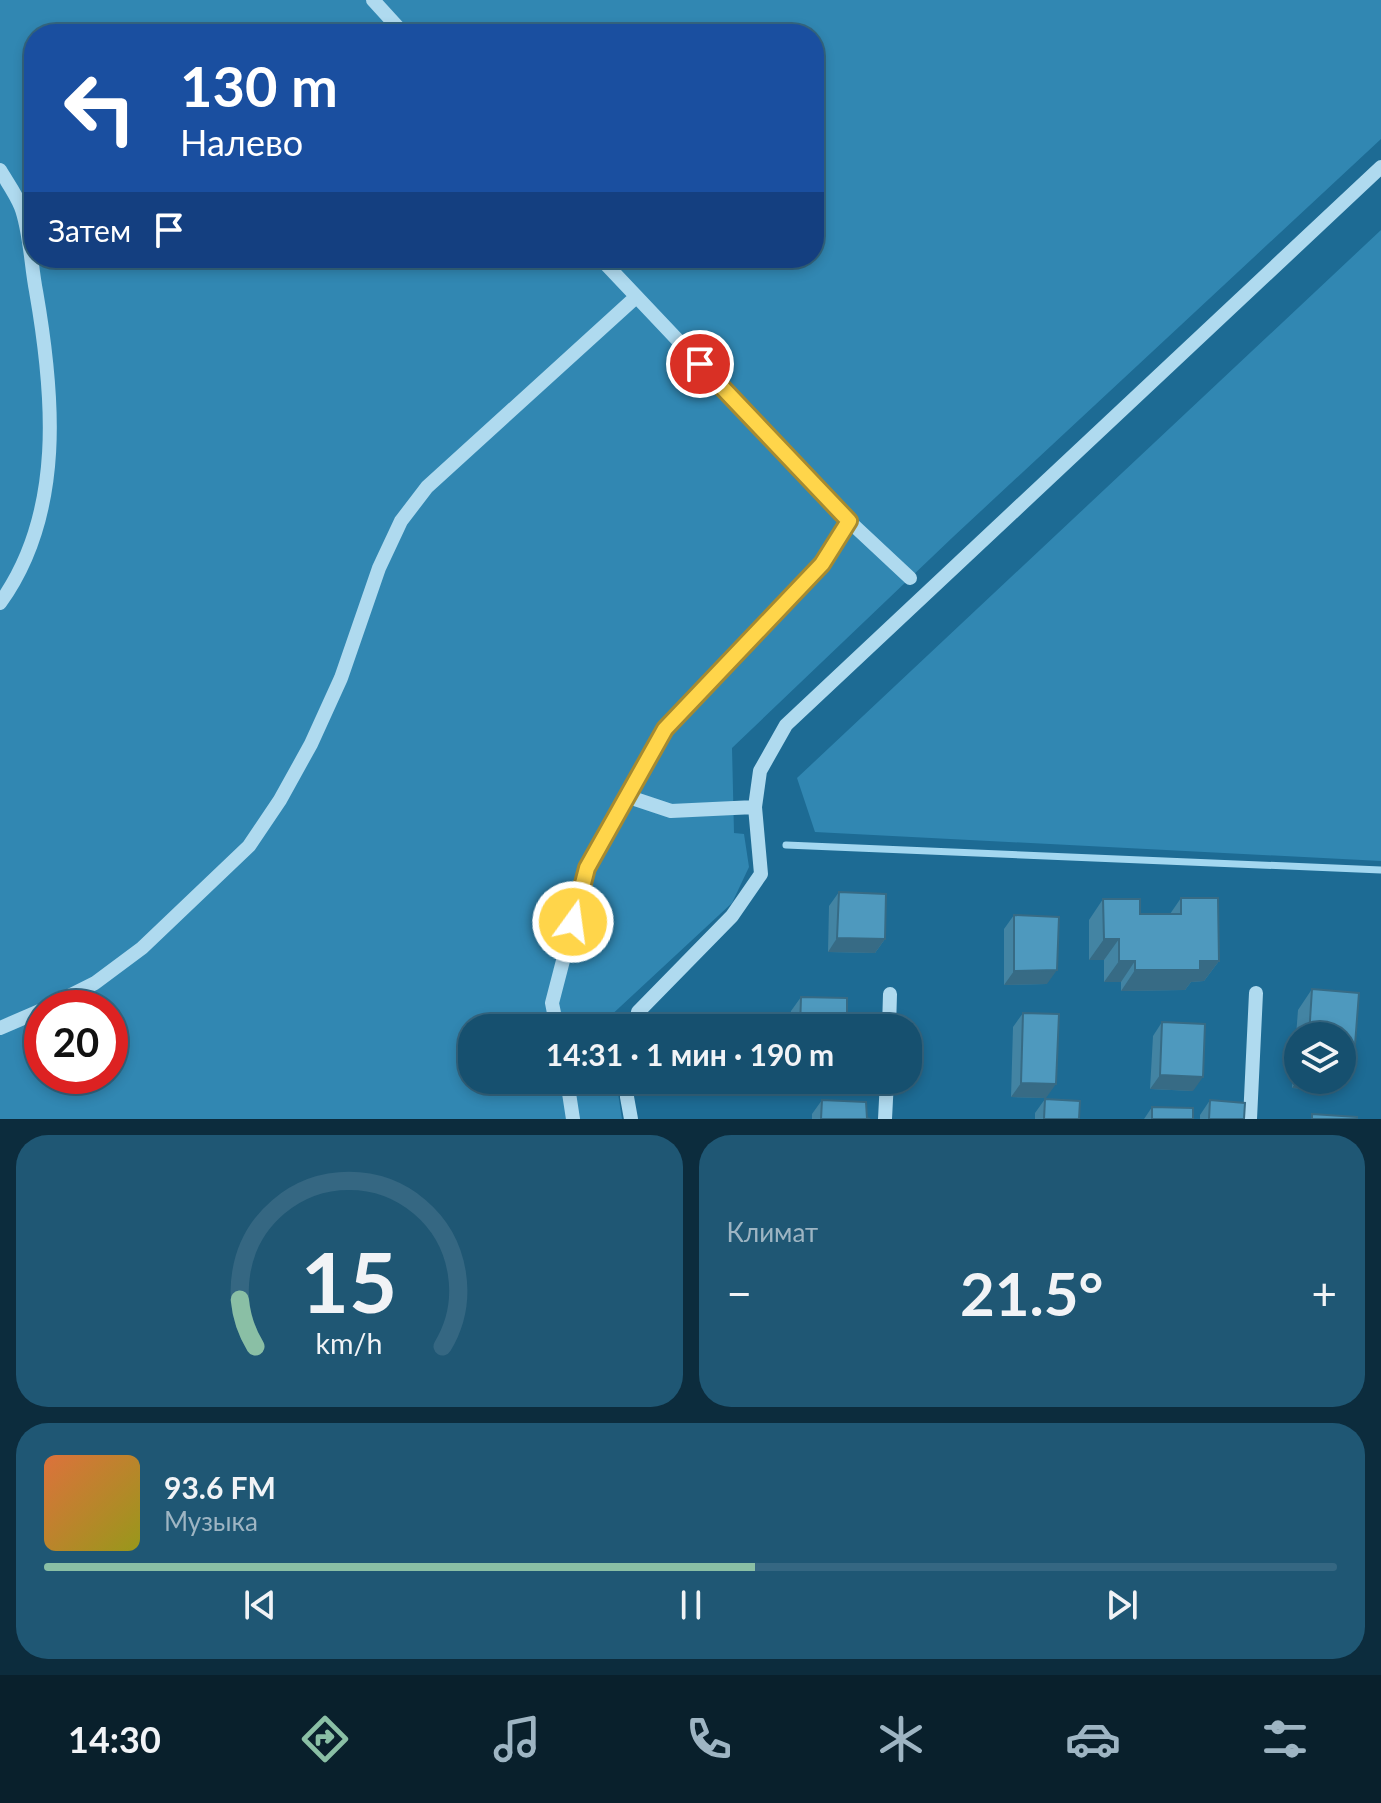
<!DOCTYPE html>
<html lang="ru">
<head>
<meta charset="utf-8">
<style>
	:root { --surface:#16506f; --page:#1f5774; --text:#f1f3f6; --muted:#9eb5c3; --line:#356782; --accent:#8abfa5 }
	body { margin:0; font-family:Lato,sans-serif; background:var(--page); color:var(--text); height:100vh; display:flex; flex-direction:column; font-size:30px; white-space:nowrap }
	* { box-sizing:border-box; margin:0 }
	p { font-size:26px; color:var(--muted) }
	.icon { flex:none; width:44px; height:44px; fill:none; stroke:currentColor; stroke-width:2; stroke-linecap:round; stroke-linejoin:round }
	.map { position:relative; height:1119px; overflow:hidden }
	.panel { display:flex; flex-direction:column; gap:16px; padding:16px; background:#0c2c3d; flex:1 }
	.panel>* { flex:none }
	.banner { position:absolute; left:24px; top:24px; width:800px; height:244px; border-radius:32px; box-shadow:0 4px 12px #0003,0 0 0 2px var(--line); background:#1a4fa0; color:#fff; overflow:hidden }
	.controls { position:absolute; left:1284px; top:1022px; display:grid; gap:16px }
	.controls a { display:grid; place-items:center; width:72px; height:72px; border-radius:50%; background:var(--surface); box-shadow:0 4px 12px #0003,0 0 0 2px var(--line); font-size:40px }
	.speed { position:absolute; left:24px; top:990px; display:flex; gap:16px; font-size:40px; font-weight:700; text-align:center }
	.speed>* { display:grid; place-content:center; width:104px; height:104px; border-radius:50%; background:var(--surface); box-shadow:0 4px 12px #0003,0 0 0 2px var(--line); line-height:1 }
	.speed .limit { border:12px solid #d22; background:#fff; color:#111 }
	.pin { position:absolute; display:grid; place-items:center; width:68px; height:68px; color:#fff; margin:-34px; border:4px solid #fff; border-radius:50%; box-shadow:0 2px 8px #0007 }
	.me { position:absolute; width:88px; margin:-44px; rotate:14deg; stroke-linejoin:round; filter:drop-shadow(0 0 6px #0008) }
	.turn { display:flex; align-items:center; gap:28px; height:168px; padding:0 24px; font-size:36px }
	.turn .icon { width:104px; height:104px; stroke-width:2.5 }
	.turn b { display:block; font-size:56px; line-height:68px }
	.then { display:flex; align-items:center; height:76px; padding:0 24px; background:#0003; gap:16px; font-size:30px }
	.big { font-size:60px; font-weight:700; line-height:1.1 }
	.panel .card { flex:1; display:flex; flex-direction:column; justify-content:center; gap:12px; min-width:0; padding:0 28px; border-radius:32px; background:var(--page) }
	.panel .dial { align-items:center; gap:0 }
	.dial svg { height:208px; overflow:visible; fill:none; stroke:var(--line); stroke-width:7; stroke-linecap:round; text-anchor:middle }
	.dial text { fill:var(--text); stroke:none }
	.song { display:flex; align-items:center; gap:24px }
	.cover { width:96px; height:96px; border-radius:12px; background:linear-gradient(135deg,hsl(20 70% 55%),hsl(60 70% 35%)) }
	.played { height:8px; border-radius:4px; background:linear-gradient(90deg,var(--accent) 55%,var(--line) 55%) }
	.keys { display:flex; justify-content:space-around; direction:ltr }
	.heat { display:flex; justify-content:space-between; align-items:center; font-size:44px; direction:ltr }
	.panel .tiles { flex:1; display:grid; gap:16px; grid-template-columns:1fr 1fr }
	.card:last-child { grid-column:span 2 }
	.trip { position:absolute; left:458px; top:1014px; width:464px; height:80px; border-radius:32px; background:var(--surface); box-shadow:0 4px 12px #0003,0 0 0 2px var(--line); font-weight:700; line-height:80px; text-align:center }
	.tab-bar { display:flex; height:128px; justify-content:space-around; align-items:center; background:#09202c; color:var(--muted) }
	.tab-bar .icon { width:56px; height:56px }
	.tab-bar .selected { color:var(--accent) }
	.tab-bar b { font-size:36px; color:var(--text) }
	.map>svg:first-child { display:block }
	.green { fill:#3187b2; fill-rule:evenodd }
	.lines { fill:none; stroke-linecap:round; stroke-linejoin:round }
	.stream { stroke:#a3d7f0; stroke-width:7 }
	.minor { stroke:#afdaef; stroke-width:14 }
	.wall { fill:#4384a3; fill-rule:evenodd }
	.shaded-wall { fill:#376b85 }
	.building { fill:#4e99be; stroke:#376b85; stroke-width:2 }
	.route-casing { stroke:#a68a30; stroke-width:20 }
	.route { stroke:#ffd54a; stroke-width:14 }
</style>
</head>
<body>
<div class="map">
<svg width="1381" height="1119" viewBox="0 0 1381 1119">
	<rect width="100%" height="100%" fill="#1d6b94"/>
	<path class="green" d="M0 0H1381V139L953 537 732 748 734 833 744 834 749 867 732 903 606 1020 607 1028H472V1080H616L622 1119H0ZM34 34H814V258H34ZM42 1008H110V1076H42Z
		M1381 230V861L815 832 797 778Z"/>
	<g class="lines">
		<path class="stream" d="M786 845 1381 870"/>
		<path class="minor" d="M373 0 404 34
			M0 170C7 182 16 194 21 207 30 230 31 266 36 291 54 394 65 513 0 603
			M600 258 849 521 910 578
			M626 796 671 811 755 807
			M45 1008 95 983 142 948 249 846 280 800 311 744 341 678 379 568 401 521 427 487 636 297
			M0 1028 42 1010
			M557 1028 552 1003 587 868 626 796 665 729 822 564 849 521
			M635 1028 638 1012 732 916 761 874 755 807 760 771 786 725 1381 167
			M889 1028 890 994
			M567 1080 573 1119
			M628 1080 627 1097 631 1119
			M885 1119 887 1080
			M1250 1119 1256 993"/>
	</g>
	<path class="wall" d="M839 892 885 939 875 953 828 952 829 906Z
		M1181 898 1219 961 1204 981 1191 982 1185 990 1121 991V982H1104V960H1089V920L1103 899 1140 914H1170Z
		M1014 915 1047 984 1004 985V929Z
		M1312 989 1359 993 1353 1071 1338 1091 1292 1088 1298 1010ZM1298 1036H1342V1080H1298Z
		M801 997 847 1013 858 1028H790L791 1011Z
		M1023 1013 1046 1098 1011 1097 1013 1027Z
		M1162 1022 1193 1091 1150 1089 1153 1036Z
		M1045 1099 1079 1119H1035V1113Z
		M822 1100 867 1118 870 1119H812V1114Z
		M1210 1100 1244 1119H1200V1115Z
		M1152 1107 1193 1119H1144Z"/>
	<path class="shaded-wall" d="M837 938 885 939 875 953 828 952Z
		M1104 939H1119L1104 960H1089Z
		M1119 961H1135L1121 982H1104Z
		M1200 961H1219L1204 981 1191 982 1185 990 1121 991 1135 970Z
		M1057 970 1047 984 1004 985 1014 971Z
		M1342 1070 1353 1071 1338 1091 1292 1088 1298 1079V1080H1342Z
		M1160 1075 1203 1077 1193 1091 1150 1089Z
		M1021 1083 1056 1084 1046 1098 1011 1097Z"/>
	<path class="building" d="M839 892 886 894 885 939 837 938Z
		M1181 898H1218L1219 961H1200V970H1135V961H1119V939H1104L1103 899H1140V914H1181Z
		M1014 915 1059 917 1057 970 1014 971Z
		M1312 989 1359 993 1353 1071 1342 1070V1036H1309Z
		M801 997 847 998V1013L859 1016 858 1028H800Z
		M1023 1013 1059 1014 1056 1084 1021 1083Z
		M1162 1022 1205 1024 1203 1077 1160 1075Z
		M1045 1099 1080 1101 1079 1119H1044Z
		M822 1100 866 1102 867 1118 870 1119H821Z
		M1210 1100 1245 1103 1244 1119H1209Z
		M1152 1107 1193 1108V1119H1152Z
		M1312 1114 1357 1117V1119H1312Z"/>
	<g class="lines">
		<g class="route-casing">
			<path id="route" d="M573 922 587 868 665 729 822 564 849 521 700 364"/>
		</g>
		<use href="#route" class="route"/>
	</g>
</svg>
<div class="controls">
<a><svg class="icon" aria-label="layers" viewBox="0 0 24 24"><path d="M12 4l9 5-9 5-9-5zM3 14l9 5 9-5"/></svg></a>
</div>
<div class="speed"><div class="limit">20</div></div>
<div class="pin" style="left:700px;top:364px;background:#d93025"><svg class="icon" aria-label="arrive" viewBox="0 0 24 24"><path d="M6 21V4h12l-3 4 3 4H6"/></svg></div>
<svg class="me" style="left:573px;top:922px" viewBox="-20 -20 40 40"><circle r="17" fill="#ffd54a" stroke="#fff" stroke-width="3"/><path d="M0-11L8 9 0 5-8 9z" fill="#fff"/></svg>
<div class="trip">14:31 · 1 мин · 190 m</div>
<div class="banner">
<div class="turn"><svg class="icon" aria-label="left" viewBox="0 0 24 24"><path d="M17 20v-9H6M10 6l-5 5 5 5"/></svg><div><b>130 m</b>Налево</div></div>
<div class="then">Затем<svg class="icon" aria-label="arrive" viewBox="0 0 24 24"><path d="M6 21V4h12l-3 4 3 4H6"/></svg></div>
</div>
</div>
<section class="panel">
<div class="tiles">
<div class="card dial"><svg viewBox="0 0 100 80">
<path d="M14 69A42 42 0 1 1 86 69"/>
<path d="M14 69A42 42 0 0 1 8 51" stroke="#8abfa5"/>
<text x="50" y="56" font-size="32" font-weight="700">15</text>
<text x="50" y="72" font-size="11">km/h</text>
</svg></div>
<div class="card"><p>Климат</p>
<div class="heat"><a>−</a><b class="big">21.5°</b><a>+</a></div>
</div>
<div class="card">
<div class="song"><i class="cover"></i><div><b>93.6 FM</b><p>Музыка</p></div></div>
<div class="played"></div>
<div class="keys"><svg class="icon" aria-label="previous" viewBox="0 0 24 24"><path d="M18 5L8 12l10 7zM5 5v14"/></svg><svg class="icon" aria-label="pause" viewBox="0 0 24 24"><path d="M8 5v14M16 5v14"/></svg><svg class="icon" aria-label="next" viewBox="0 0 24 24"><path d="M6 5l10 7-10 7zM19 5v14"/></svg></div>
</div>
</div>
</section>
<nav class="tab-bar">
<b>14:30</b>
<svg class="icon selected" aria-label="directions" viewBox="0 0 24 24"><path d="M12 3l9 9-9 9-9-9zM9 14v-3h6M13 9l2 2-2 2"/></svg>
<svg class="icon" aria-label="music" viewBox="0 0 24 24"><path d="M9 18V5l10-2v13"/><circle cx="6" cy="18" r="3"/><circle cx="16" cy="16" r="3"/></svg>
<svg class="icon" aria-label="phone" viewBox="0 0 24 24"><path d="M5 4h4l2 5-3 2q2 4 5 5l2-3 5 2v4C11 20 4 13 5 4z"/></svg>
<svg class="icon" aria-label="climate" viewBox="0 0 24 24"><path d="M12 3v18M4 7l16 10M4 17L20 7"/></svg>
<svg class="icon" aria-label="car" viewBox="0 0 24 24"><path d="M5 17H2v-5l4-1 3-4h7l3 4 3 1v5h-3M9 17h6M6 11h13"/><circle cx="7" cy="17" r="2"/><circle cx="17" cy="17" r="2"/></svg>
<svg class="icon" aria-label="filters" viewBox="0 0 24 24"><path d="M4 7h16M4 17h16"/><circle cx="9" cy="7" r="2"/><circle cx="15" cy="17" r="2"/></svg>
</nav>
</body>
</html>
